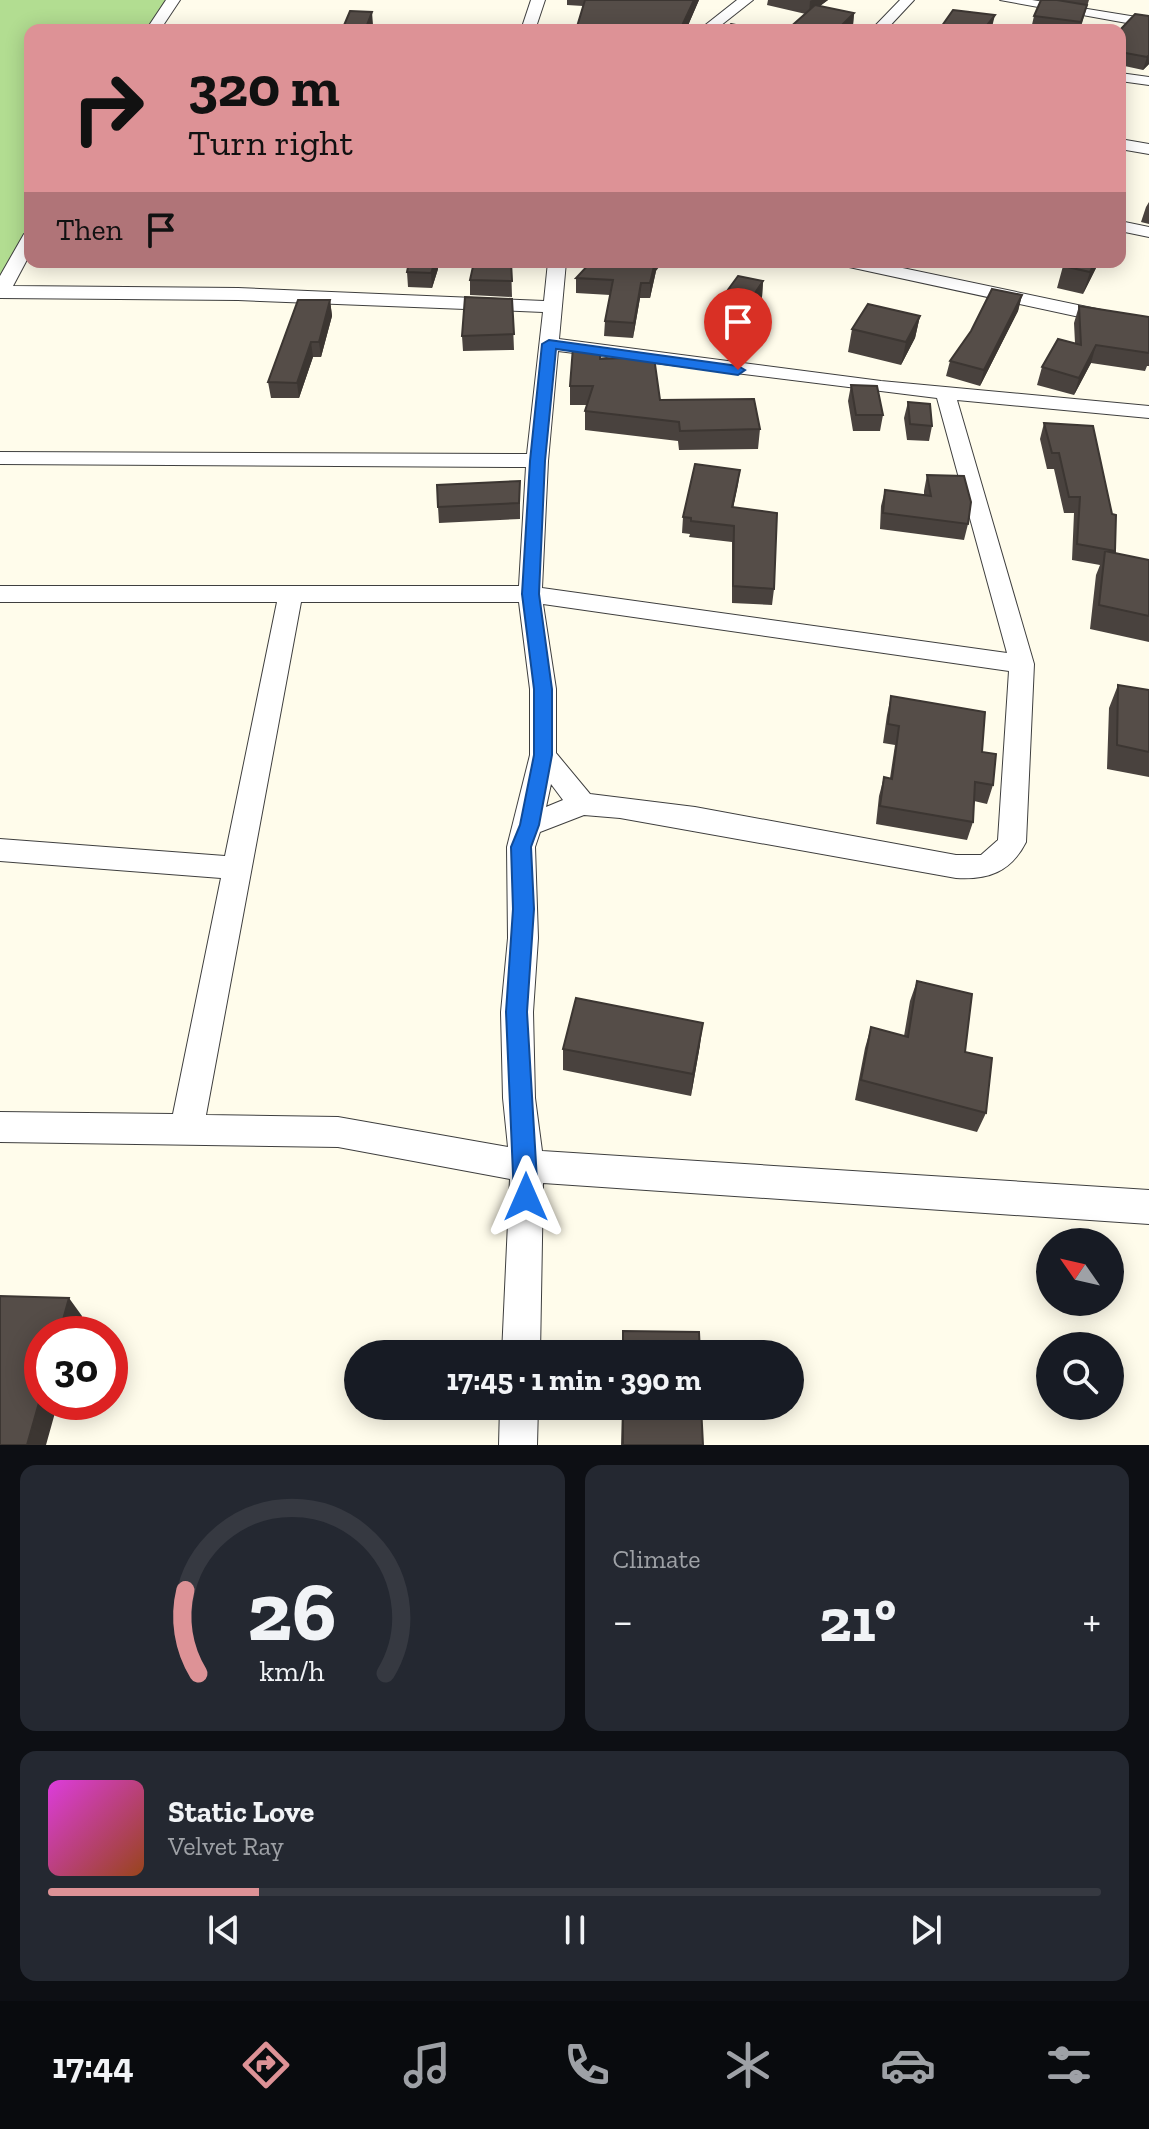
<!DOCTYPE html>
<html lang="en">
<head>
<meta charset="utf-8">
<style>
	:root { --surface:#171b24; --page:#242831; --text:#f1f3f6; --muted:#9ea1a6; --line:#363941; --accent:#dd9296 }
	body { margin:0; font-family:"Zilla Slab",serif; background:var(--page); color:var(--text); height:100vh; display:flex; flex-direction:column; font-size:30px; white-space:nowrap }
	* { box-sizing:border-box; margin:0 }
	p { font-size:26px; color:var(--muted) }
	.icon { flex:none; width:44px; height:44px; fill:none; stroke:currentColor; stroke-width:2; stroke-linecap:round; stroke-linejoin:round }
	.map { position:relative; height:1445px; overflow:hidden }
	.sheet { display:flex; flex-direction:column; gap:20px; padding:20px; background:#0d0f14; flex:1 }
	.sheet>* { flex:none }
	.banner { position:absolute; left:24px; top:24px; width:1102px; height:244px; border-radius:16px; box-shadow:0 4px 20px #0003; background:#dd9296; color:#111; overflow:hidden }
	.needle { width:52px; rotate:304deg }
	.buttons { position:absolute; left:1036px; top:1228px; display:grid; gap:16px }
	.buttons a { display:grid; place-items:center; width:88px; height:88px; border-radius:50%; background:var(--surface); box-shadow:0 4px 20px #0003; font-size:40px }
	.speed { position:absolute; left:24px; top:1316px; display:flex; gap:16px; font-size:40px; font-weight:700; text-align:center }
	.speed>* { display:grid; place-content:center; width:104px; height:104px; border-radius:50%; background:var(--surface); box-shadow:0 4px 20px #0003; line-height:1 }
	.speed .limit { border:12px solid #d22; background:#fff; color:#111 }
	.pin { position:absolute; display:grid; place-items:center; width:68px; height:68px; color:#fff; margin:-82px -34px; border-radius:50% 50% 50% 0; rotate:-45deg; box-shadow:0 0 8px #0007 }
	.pin .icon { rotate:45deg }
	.me { position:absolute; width:88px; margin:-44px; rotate:0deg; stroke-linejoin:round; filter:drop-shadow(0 0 6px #0008) }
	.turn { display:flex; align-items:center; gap:28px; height:168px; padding:0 32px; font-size:36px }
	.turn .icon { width:104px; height:104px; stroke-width:2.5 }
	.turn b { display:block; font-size:56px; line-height:68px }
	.then { display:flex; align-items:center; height:76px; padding:0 32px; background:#0003; gap:16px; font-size:30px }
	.big { font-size:60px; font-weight:700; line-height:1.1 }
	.sheet .card { flex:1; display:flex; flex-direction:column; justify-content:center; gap:12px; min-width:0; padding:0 28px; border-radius:16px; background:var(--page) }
	.sheet .dial { align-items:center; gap:0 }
	.dial svg { height:208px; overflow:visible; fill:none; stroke:var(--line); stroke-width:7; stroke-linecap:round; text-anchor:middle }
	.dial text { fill:var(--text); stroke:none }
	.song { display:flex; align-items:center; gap:24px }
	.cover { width:96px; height:96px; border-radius:12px; background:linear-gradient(135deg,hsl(300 70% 55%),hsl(20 70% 35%)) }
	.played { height:8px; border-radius:4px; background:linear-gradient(90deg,var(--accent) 20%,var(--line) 20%) }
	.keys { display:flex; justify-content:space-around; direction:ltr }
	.heat { display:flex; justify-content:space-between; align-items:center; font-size:44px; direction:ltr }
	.sheet .tiles { flex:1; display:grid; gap:20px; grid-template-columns:1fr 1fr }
	.card:last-child { grid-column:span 2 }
	.trip { position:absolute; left:344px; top:1340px; width:460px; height:80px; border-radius:40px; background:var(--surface); box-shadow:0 4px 20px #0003; font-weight:700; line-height:80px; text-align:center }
	.menu { display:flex; height:128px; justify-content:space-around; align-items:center; background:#090b0e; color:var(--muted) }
	.menu .icon { width:56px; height:56px }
	.menu .current { color:var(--accent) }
	.menu b { font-size:36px; color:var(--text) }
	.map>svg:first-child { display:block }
	.forest { fill:#b2dd91 }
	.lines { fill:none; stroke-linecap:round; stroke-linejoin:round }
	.street-casing { stroke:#3f3f3f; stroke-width:2 }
	.street { fill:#fff; fill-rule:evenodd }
	.wall { fill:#49423e }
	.shaded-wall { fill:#3c3632 }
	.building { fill:#554d48; stroke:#3c3632; stroke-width:2 }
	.route { fill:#1a73e8; stroke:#114b97; stroke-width:2 }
</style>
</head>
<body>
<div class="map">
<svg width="1149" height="1445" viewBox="0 0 1149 1445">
	<rect width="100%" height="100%" fill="#fffceb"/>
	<path class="forest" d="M0 0H167L149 30H30V229L0 279Z"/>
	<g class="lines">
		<g class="street-casing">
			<path id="street" d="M166 0H180L160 30H146Z
				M531 0H545L535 30H521Z
				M737 0H753L715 30H699Z
				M900 0H914L886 30H871Z
				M1000 0H1032L1149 19V27Z
				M1120 73 1149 77V85L1120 81Z
				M1120 139 1149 144V154L1120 149Z
				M1120 221 1149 227V237L1120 231Z
				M30 233V254L13 286 238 288 544 301 548 262H566L559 339 881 381 1149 406V418L957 400 1034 664 1026 842C1011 872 988 880 956 878L620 818 584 815 540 832 535 847 538 938 533 1012 535 1098 542 1151 1149 1190V1224L543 1183 540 1354H502L510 1179 338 1147 0 1142V1112L173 1114 221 878 0 861V839L225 856 277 602H0V586H519L526 467 0 464V452L527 454 543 312 238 300 0 298V276L24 234ZM558 351 937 398 1007 653 542 588 548 461ZM301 602H519L530 689V755L507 847 508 938 501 1012 503 1098 508 1147 338 1117 206 1115ZM543 604 1009 671 998 840 981 855H956L695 807 590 794 556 753V689ZM551 784 563 800 546 807Z
				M840 262H874L1149 320V332L849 267Z
				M500 1406H538L537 1445H499Z"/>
		</g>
		<use href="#street" class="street"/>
	</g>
	<path class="wall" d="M567 0H699L686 30H576L583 6 567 5Z
		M768 0H828L820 6 854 13 853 25 767 5Z
		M1041 0H1089L1080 30 1031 29 1034 16Z
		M1135 14 1149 64 1143 70 1120 65V30Z
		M1149 202V224L1141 222 1146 207Z
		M409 262H438V269L432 288 408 287 407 272Z
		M511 262 512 297 470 295V280Z
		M1099 262 1083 294 1057 288 1063 266Z
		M656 271 650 298H640L633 338 604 336 605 321 610 295 576 293V278Z
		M763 281 762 297 741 328 715 322 716 306Z
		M1022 295 1018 311 980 386 946 376 950 361Z
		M512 299 514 350 463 351 462 336Z
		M330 300 332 316 321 357H313L299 398H271L268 382Z
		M1079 306 1149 317V366H1147L1145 371 1091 363 1074 395 1037 385 1042 367 1075 343 1074 323Z
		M920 316 915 338 901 365 848 352 852 329Z
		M600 359 660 400 760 429 758 449 679 450 678 441 585 430V411L587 405H570V386Z
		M851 385 883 415 880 431H853L848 401Z
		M908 402 932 426 929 441 907 440 904 418Z
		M1044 423 1115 551 1114 553 1149 560V642L1090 629 1096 575 1100 565 1072 560 1074 513H1064L1054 469H1047L1040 439Z
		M740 470 733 508 774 589 772 605 732 603V542L689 537 690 534 682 533 683 517Z
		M927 475 968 524 964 540 880 529 881 506 885 490 924 495V491Z
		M520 481V519L439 523 438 507Z
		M1118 685 1149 690V777L1107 769 1109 708Z
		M891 696 982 752 993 785 987 804 974 801 973 822 967 840 876 824 879 796 884 777 890 778 895 745 883 743 887 715Z
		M917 981 965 1052 986 1113 977 1132 855 1100 865 1048 871 1027 904 1036 910 1001Z
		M700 1045 691 1096 563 1070V1049Z
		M622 1406H701L703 1445H621Z"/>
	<path class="shaded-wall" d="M694 0H699L686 30H680Z
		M812 0H828L809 14 810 1Z
		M372 12 373 25 371 30H365Z
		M854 13 853 25 848 30H837Z
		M995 15 992 27 990 30H983Z
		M1149 55V64L1143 70 1147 57Z
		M435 262H438V269L432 288 431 273Z
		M655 262H663L656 271 650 298V283Z
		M1095 262H1099L1083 294 1090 272Z
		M763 281 762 297 741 328 742 312Z
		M641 283 640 298 633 338 634 323Z
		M1022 295 1018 311 980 386 984 370Z
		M330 300 332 316 321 357 319 342Z
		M920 316 915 338 901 365 906 342Z
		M311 342 313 357 299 398 297 383Z
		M1096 345 1091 363 1074 395 1079 378Z
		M740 470 738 485 730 523 732 507Z
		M703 1023 700 1045 691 1096 693 1074Z
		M69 1298 82 1316 77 1334H59Z
		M42 1392V1402H58L46 1445H27Z"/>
	<path class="building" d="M585 0H694L680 30H576Z
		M1041 0H1057L1087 5 1081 22 1034 16Z
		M815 5 854 13 837 30H787Z
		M953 10 995 15 983 30H939Z
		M350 11 372 12 365 30H342Z
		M1135 14 1149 16V55L1147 57 1120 52V30Z
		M731 24 760 30H725Z
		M409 262H435L431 273 407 272Z
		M474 262H511L512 281 470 280Z
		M591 262H655L650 283H641L634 323 605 321 613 280 576 278Z
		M1065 262H1095L1090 272 1063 266Z
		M738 276 763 281 742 312 716 306Z
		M992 289 1022 295 984 370 950 361 971 331Z
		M465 297 512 299 514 334 462 336Z
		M298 300H330L319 342H311L297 383 268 382Z
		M868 304 920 316 906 342 852 329Z
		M1079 306 1149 317V353L1096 345 1079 378 1042 367 1058 339 1081 345Z
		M573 347 600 348V359L654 357 660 400 754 399 760 429 680 431 679 422 585 411 593 386H570Z
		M851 385 877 386 883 415H856Z
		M908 402 930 404 932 426 910 424Z
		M1044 423 1093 426 1112 514 1116 515 1115 551 1077 544 1080 497H1069L1059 453H1052Z
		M695 464 740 470 732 507 777 513 774 589 733 586 734 526 691 521V518L683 517Z
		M927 475 964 476 971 502 968 524 883 513 885 490 931 496Z
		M520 481 519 503 438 507 437 485Z
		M1105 551 1149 560V616L1099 605Z
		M1118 685 1149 690V752L1117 745Z
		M891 696 985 712 982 752 996 754 993 785 975 782 973 822 880 806 884 777 892 779 899 726 888 724Z
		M917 981 972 994 965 1052 992 1058 986 1113 861 1080 871 1027 908 1037Z
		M576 998 703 1023 693 1074 563 1049Z
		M0 1296 69 1298 59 1334H42V1392L27 1445H0Z
		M623 1331 699 1332 700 1354H623Z
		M623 1406H701L703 1445H623Z"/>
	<path class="route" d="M549 340 738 366 745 370 738 375 556 349 545 461 539 594 552 689V755L539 825 531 847 534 909 527 1012 538 1197 535 1205 526 1209 518 1205 514 1197 506 1012 513 909 511 847 520 825 534 755V689L522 594 530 461 542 344Z"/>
</svg>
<div class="buttons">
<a><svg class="needle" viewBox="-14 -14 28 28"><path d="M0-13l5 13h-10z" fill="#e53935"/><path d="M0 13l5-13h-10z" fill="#9ea1a6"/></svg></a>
<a><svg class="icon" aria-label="search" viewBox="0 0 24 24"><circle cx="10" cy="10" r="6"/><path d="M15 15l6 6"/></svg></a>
</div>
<div class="speed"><div class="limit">30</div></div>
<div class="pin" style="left:738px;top:370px;background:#d93025"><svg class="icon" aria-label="arrive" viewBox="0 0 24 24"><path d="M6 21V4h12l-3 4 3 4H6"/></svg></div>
<svg class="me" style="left:526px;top:1197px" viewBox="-20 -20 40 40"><path d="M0-17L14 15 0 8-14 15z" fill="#1a73e8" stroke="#fff" stroke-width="4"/></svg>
<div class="trip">17:45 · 1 min · 390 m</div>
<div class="banner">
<div class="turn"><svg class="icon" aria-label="right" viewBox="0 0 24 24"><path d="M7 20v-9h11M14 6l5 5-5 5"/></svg><div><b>320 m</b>Turn right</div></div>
<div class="then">Then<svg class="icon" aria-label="arrive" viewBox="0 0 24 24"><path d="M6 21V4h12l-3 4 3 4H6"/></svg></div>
</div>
</div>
<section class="sheet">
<div class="tiles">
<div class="card dial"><svg viewBox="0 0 100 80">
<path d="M14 69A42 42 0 1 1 86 69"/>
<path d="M14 69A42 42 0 0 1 9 37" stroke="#dd9296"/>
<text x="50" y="56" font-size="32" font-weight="700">26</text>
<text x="50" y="72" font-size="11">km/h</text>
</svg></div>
<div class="card"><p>Climate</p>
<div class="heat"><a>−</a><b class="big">21°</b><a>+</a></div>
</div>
<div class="card">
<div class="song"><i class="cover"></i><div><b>Static Love</b><p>Velvet Ray</p></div></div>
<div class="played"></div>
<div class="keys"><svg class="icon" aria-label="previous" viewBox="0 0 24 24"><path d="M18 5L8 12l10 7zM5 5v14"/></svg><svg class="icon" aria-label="pause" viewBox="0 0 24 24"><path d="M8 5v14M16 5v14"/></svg><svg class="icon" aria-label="next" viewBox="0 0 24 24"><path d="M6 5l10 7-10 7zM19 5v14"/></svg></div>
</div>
</div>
</section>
<nav class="menu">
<b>17:44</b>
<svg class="icon current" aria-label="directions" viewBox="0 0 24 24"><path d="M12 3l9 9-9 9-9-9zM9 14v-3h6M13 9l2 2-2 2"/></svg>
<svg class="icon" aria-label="music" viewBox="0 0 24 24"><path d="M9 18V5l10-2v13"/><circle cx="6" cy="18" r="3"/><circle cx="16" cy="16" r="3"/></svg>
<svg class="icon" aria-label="phone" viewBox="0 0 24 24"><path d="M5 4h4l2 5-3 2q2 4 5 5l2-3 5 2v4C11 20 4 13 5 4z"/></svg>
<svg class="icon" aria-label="climate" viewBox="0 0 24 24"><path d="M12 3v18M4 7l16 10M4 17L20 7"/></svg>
<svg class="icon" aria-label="car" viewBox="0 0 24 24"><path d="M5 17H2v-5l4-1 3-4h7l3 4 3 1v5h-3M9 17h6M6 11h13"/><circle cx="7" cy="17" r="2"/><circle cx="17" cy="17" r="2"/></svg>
<svg class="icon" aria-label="filters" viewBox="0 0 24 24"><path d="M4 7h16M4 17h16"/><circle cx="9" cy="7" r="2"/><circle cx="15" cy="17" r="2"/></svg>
</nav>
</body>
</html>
